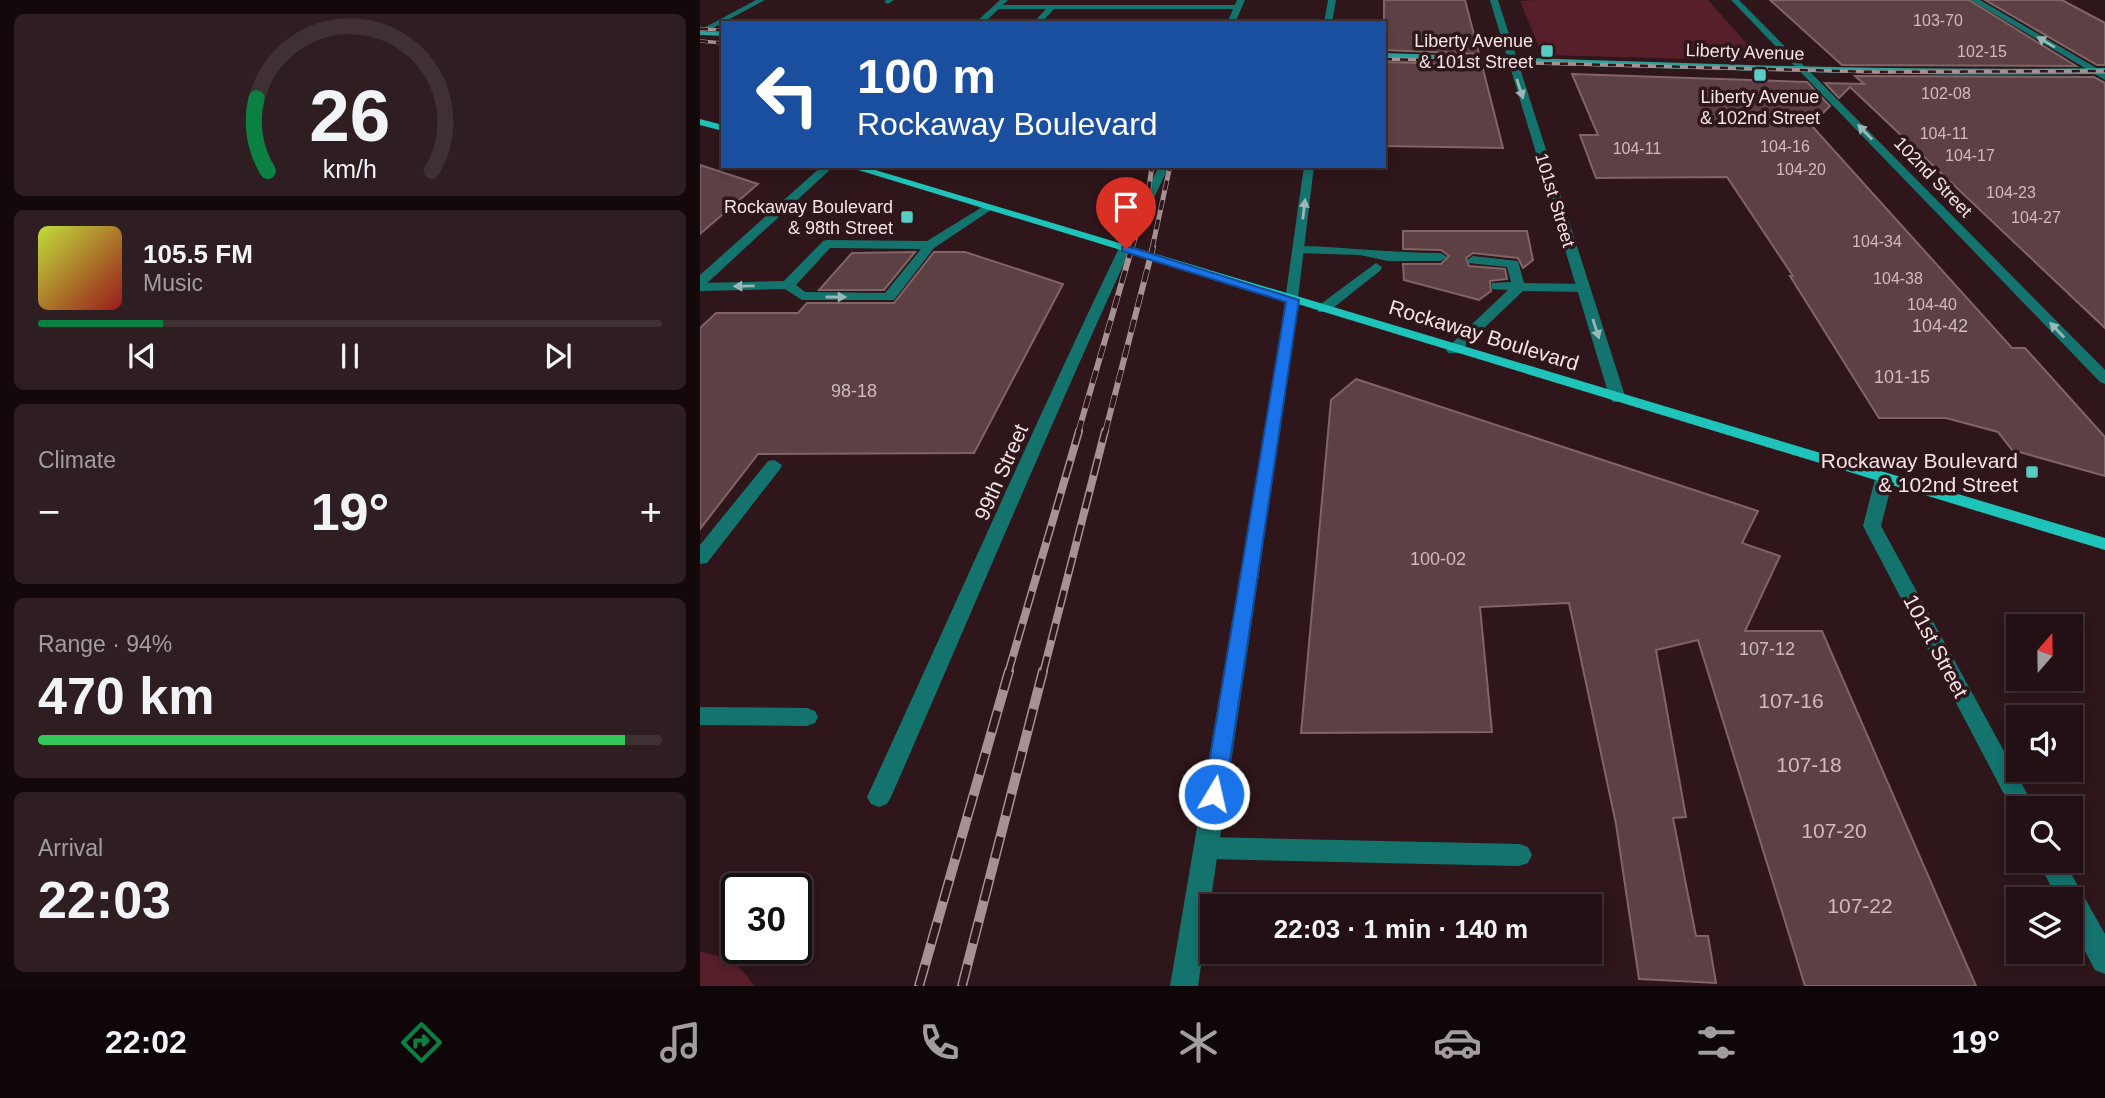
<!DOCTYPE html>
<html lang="en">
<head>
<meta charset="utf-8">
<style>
	:root { --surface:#221014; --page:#2e1e22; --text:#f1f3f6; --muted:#a29da0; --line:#3f3034; --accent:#0b8043 }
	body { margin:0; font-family:Helvetica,sans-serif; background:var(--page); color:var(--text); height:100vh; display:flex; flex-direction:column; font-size:26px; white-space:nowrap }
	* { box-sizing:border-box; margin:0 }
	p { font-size:23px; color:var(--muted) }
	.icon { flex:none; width:38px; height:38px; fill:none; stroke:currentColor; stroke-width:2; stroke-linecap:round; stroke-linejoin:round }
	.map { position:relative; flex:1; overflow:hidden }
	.panel { display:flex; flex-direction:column; gap:14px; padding:14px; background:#13090b; width:700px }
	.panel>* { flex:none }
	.banner { position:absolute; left:21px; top:21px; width:665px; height:147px; border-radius:0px; box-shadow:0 4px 10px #0003,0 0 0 2px var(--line); background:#1a4fa0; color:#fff; overflow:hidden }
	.needle { width:46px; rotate:20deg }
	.tools { position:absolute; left:1306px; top:614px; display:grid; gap:14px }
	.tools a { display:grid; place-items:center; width:77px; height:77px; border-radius:0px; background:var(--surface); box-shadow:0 4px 10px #0003,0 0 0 2px var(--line); font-size:35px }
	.speed { position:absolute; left:21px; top:873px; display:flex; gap:14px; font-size:35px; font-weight:700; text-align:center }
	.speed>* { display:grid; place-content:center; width:91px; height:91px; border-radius:50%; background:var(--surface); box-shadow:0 4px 10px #0003,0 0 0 2px var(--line); line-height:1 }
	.speed .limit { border:4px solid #111; border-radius:10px; background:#fff; color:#111 }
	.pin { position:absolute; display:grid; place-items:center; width:60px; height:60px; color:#fff; margin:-72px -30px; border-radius:50% 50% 50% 0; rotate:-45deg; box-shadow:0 0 7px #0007 }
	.pin .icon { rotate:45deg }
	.me { position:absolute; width:77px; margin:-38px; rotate:9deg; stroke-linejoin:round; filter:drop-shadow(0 0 5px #0008) }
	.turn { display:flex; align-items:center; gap:24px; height:147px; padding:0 21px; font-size:32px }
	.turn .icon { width:91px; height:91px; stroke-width:2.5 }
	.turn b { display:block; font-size:49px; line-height:60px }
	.big { font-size:52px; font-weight:700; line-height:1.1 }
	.panel .widget { flex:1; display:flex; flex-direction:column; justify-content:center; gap:10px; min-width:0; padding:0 24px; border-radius:10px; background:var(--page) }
	.panel .dial { align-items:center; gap:0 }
	.dial svg { height:182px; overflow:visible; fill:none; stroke:var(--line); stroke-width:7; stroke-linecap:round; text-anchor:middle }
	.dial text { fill:var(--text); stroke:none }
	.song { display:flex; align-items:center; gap:21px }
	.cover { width:84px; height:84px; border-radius:10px; background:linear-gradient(135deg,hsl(70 70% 55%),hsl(0 70% 35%)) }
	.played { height:7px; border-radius:4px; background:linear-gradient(90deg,var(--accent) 20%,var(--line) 20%) }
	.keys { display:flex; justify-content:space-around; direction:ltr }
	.heat { display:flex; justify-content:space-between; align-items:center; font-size:38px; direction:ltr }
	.charge { height:10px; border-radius:5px; background:linear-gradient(90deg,#34c759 94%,var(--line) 0) }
	.trip { position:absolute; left:500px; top:894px; width:402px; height:70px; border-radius:0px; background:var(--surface); box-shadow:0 4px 10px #0003,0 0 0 2px var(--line); font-weight:700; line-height:70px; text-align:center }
	.tab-bar { display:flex; height:112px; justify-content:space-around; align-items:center; background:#0e0608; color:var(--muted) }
	.tab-bar .icon { width:49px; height:49px }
	.tab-bar .on { color:var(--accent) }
	.tab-bar b { font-size:32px; color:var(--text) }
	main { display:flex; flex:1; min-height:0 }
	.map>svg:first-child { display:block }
	.green { fill:#561f2a }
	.building { fill:#5c4044; stroke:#816467; stroke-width:2 }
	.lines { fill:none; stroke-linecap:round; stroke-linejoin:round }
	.lane { fill:#14736d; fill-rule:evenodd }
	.street { fill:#14736d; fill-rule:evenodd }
	.secondary { fill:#2da097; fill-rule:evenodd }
	.primary { fill:#1ec4b9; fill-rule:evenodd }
	.rail-far4-casing { stroke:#a69295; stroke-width:3.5 }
	.rail-far3-casing { stroke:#a69295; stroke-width:5 }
	.rail-far2-casing { stroke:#a69295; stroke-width:6 }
	.rail-far1-casing { stroke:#a69295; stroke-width:8 }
	.rail-casing { stroke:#a69295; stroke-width:10 }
	.rail-far4 { stroke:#2e161a; stroke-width:2.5; stroke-dasharray:8; stroke-linecap:butt }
	.rail-far3 { stroke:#2e161a; stroke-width:3.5; stroke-dasharray:10; stroke-linecap:butt }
	.rail-far2 { stroke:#2e161a; stroke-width:4.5; stroke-dasharray:13; stroke-linecap:butt }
	.rail-far1 { stroke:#2e161a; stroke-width:5; stroke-dasharray:17; stroke-linecap:butt }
	.rail { stroke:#2e161a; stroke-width:7; stroke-dasharray:22; stroke-linecap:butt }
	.oneway { fill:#9bb7b6 }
	.route { fill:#1a73e8; stroke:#114b97; stroke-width:2 }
	.poi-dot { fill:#56cec4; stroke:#2e161a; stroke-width:2.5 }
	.labels { text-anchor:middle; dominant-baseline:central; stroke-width:7; stroke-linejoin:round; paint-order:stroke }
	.far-number-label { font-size:16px; fill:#cfbbbe }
	.far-poi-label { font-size:18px; fill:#f5e4e6; stroke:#2e161a; text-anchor:end }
	.far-street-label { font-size:18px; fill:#f5e4e6; stroke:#2e161a }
	.number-label { font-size:18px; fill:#cfbbbe }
	.street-label { font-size:21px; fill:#f5e4e6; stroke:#2e161a }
	.poi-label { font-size:21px; fill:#f5e4e6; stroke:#2e161a; text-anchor:end }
	.near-number-label { font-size:21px; fill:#cfbbbe }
</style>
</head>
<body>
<main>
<section class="panel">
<div class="widget dial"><svg viewBox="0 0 100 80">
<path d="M14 69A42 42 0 1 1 86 69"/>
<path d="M14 69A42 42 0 0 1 9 37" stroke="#0b8043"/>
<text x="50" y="56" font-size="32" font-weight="700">26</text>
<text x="50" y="72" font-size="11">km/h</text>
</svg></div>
<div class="widget">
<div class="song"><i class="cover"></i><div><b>105.5 FM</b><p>Music</p></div></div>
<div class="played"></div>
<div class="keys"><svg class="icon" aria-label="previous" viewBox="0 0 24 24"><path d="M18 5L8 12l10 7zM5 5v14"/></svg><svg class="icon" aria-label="pause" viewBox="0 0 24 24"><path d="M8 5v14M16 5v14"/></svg><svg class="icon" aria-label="next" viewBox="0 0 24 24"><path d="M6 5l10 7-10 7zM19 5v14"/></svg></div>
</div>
<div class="widget"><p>Climate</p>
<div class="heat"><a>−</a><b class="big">19°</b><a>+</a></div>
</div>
<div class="widget"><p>Range · 94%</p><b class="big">470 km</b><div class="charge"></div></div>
<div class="widget"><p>Arrival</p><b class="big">22:03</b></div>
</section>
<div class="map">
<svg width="1405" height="986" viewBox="0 0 1405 986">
	<rect width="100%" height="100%" fill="#2e161a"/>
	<path class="green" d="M835 0H1008L1062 61 842 55 820 1Z
		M0 952C25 956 41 964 54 986H0Z"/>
	<path class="building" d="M684 0H765L779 54 684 50Z
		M1070 0H1269L1376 66 1142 65Z
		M1285 0H1362L1405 23V65H1397Z
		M684 62 782 65 803 148 684 146Z
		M872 74 1107 82 1130 106 1111 125 1312 348H1325L1405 437V476L1312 450 1298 432 1246 418H1179L1090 276H1093L1027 177 896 178 880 135H898Z
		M1155 76 1394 77 1405 83V328L1150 87 1139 98 1125 83 1164 84Z
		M0 165 58 184 0 234Z
		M703 231H827L833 260 823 268 818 258 773 253 766 258 769 266 805 269 807 279 790 281 791 291 779 300 704 280 703 264H741L749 256 741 250 703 249Z
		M215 252 184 290H119L152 253Z
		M234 252H265L363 284 274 453 58 454 0 529V328L16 313H98L107 303H194Z
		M656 379 1058 511 1042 543 1080 556 1045 631H1122L1276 986H1105L998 640 956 650 986 817 973 818 996 936H1008L1016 983 939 979 916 824 869 603 780 607 792 732 601 733 631 400Z"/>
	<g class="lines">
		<path class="lane" d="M186 0H194L188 4 184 2Z
			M296 5H538L542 7 538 9H354L343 21 349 23H333L346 9H293Z
			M284 206 294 208 234 248 194 300H102L85 289 0 291V283L84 281 123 241 127 240 227 241ZM130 248 221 249 185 293 105 292 96 285Z
			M599 246C647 247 693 253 741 253L747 257 741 261H688L660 255 595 253V247Z
			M773 256 818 261 824 283 883 284 890 288 883 292 823 291 758 353H748L746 350 748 347 808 290 792 289V283L811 282 807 267 769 263 767 260Z
			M676 263 682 267 681 270 628 312H618V306Z
			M74 460 82 465 80 469 7 563 0 564V545L68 461Z
			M0 707 107 708 115 711 118 717 115 723 107 726 0 725Z
			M506 837 819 844 828 847 832 855 828 863 819 866 506 859 497 856 494 848 497 840Z"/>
		<path class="street" d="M56 0H65L0 35V30Z
			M300 0H308L284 23H275Z
			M537 0H545L535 23H527Z
			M628 0H636L632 23H624Z
			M790 0H798L926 399 923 402H913L910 399Z
			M1031 0H1039L1405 370V384L1400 382Z
			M1271 0H1280L1405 73V80Z
			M122 166H134L5 285 0 286V275Z
			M459 166H469C371 374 283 587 191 797L187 804 179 807 171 804 167 797C264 587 356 374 459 166Z
			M604 166H614L590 364 498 986H470L576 364Z
			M1184 474 1193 479 1181 526 1335 808H1318V817L1315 815 1163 526 1175 479Z
			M1338 861H1364L1405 934V974L1395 970 1370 923V900H1358Z"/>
		<path class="secondary" d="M0 31 23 32V36L0 35Z
			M684 53C925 61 1165 72 1405 68V74C1165 77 925 67 684 59Z"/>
		<path class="primary" d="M0 119 23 125V131L0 125Z
			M145 166H162L1405 538V550Z"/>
		<g class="rail-far4-casing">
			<path id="rail-far4" d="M0 29 23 30
				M0 41 23 43
				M684 59 1178 72 1405 71"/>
		</g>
		<g class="rail-far3-casing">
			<path id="rail-far3" d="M432 249 448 194 452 166
				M452 249 470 166"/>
		</g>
		<g class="rail-far2-casing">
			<path id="rail-far2" d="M378 433 432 247
				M405 433 453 247"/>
		</g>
		<g class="rail-far1-casing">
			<path id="rail-far1" d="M308 673 379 431
				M343 673 405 431"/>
		</g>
		<g class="rail-casing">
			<path id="rail" d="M219 986 309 671
				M262 986 343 671"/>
		</g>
		<use href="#rail-far4" class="rail-far4"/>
		<use href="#rail-far3" class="rail-far3"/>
		<use href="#rail-far2" class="rail-far2"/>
		<use href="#rail-far1" class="rail-far1"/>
		<use href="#rail" class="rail"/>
	</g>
	<defs><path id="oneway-solid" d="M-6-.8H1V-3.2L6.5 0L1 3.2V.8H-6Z" transform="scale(1.75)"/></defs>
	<g class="oneway">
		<use href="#oneway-solid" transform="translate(1346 42) rotate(-149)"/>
		<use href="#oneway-solid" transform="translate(820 89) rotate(72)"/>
		<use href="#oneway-solid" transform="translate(1165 132) rotate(-134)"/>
		<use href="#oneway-solid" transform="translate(604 209) rotate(-83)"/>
		<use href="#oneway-solid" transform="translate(44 286) rotate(179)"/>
		<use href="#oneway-solid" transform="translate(136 297)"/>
		<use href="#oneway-solid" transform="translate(896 329) rotate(72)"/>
		<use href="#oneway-solid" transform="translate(1357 330) rotate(-134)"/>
	</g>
	<path class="route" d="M422 247H430L599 300 525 794 522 801 514 804 507 801 504 794 586 302 422 251Z"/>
	<g class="poi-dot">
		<rect x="840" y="44" width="14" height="14" rx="3.5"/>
		<rect x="1053" y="68" width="14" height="14" rx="3.5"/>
		<rect x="200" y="210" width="14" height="14" rx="3.5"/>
		<rect x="1325" y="465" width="14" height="14" rx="3.5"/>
	</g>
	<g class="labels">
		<g class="far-number-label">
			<text x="1238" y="20">103-70</text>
			<text x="1282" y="51">102-15</text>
			<text x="1246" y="93">102-08</text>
			<text x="1244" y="133">104-11</text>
			<text x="1085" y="146">104-16</text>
			<text x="937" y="148">104-11</text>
			<text x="1270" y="155">104-17</text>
			<text x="1101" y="169">104-20</text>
			<text x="1311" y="192">104-23</text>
			<text x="1336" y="217">104-27</text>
			<text x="1177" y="241">104-34</text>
			<text x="1198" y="278">104-38</text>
			<text x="1232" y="304">104-40</text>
		</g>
		<g class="far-poi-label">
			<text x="833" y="41">Liberty Avenue<tspan x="833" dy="21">&amp; 101st Street</tspan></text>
			<text x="1060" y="97" text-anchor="middle">Liberty Avenue<tspan x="1060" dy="21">&amp; 102nd Street</tspan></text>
			<text x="193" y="207">Rockaway Boulevard<tspan x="193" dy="21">&amp; 98th Street</tspan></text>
		</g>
		<g class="far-street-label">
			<text transform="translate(1045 52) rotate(2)">Liberty Avenue</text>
			<text transform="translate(1233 177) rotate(46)">102nd Street</text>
			<text transform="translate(855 200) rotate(73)">101st Street</text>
		</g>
		<g class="number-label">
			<text x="1240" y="326">104-42</text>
			<text x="1202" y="377">101-15</text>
			<text x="154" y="391">98-18</text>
			<text x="738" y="559">100-02</text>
			<text x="1067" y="649">107-12</text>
		</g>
		<g class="street-label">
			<text transform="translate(784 335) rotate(17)">Rockaway Boulevard</text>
			<text transform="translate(301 472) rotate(-66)">99th Street</text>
			<text transform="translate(1236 646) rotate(62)">101st Street</text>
		</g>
		<g class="poi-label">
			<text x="1318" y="460">Rockaway Boulevard<tspan x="1318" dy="24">&amp; 102nd Street</tspan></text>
		</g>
		<g class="near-number-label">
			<text x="1091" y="700">107-16</text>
			<text x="1109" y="764">107-18</text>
			<text x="1134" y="830">107-20</text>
			<text x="1160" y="905">107-22</text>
		</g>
	</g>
</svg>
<div class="tools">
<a><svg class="needle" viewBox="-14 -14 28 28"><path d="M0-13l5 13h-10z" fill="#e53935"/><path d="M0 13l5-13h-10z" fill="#a29da0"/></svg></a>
<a><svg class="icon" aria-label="sound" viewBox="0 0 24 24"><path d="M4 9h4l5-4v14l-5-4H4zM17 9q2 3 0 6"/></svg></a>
<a><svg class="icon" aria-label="search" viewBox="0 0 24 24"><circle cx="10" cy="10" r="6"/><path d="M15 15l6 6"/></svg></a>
<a><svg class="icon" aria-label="layers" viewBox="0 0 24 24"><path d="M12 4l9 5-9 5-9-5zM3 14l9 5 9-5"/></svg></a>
</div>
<div class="speed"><div class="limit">30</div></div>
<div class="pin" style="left:426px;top:249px;background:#d93025"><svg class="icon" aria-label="arrive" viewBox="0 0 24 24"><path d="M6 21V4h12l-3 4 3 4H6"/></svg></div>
<svg class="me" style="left:514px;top:794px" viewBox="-20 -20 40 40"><circle r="17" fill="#1a73e8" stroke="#fff" stroke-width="3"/><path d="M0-11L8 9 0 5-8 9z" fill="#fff"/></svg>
<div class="trip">22:03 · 1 min · 140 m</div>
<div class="banner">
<div class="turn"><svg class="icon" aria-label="left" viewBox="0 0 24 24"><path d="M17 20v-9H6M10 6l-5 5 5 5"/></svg><div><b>100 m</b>Rockaway Boulevard</div></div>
</div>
</div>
</main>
<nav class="tab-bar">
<b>22:02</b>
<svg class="icon on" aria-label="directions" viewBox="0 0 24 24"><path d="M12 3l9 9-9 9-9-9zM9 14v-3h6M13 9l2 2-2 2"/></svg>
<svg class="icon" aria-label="music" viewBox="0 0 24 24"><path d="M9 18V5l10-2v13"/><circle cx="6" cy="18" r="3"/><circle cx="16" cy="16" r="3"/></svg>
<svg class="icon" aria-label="phone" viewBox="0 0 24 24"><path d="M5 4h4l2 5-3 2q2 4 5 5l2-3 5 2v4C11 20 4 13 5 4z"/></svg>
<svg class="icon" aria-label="climate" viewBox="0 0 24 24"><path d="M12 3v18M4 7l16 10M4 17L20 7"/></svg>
<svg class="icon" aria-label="car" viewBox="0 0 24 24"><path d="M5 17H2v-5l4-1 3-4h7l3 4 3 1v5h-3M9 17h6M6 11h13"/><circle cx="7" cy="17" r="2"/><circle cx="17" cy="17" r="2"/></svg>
<svg class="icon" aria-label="filters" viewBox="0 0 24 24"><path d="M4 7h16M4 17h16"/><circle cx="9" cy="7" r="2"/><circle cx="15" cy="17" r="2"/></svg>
<b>19°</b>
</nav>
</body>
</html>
